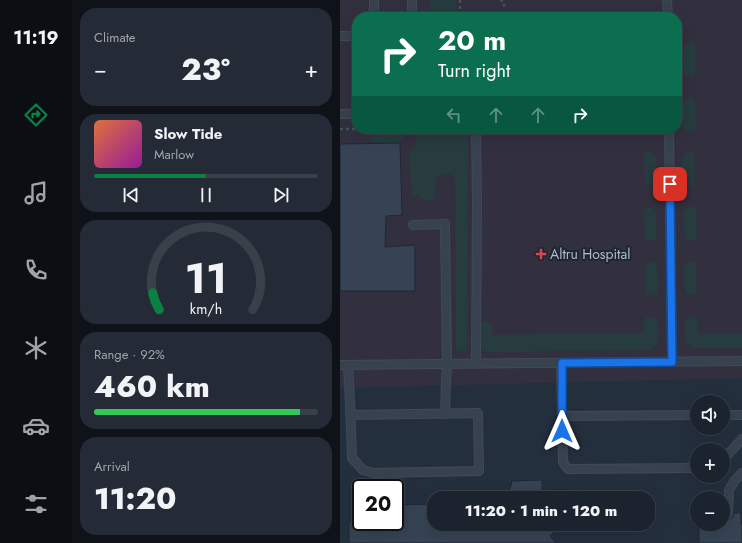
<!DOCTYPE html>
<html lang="en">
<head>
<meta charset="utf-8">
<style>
	:root { --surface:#1b232e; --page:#242b36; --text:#f1f3f6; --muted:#a0a4aa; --line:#39404a; --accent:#0b8043 }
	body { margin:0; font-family:Jost,sans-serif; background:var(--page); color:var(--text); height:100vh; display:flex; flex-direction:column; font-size:15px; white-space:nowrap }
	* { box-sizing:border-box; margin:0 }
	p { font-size:13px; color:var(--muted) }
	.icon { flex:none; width:22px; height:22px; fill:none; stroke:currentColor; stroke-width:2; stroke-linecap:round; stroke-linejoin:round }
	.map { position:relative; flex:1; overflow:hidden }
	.drawer { display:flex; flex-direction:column; gap:8px; padding:8px; background:#0f1319; width:268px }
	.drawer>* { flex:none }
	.guide { position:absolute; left:12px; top:12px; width:330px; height:122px; border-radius:16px; box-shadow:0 4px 16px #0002,0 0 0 1px var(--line); background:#0b6e4f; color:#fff; overflow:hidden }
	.controls { position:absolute; left:350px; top:395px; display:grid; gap:8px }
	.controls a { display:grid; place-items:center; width:40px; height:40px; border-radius:50%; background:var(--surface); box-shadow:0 4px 16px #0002,0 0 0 1px var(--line); font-size:20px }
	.speed { position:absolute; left:12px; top:479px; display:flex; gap:8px; font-size:20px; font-weight:700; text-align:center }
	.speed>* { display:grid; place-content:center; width:52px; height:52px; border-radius:50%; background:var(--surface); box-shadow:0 4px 16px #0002,0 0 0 1px var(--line); line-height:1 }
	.speed .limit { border:2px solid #111; border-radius:6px; background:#fff; color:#111 }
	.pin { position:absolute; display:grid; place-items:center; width:34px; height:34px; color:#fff; margin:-17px; border-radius:8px; box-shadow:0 2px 6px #0006 }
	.me { position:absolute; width:44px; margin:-22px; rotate:0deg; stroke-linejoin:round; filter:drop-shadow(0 0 3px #0008) }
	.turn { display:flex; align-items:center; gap:14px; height:84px; padding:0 20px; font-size:18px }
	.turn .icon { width:52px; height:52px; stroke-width:2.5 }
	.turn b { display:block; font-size:28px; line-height:34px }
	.lanes { display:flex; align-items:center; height:38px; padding:0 20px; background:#0003; justify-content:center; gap:20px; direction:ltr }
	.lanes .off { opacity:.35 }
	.big { font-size:30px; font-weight:800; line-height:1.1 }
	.drawer .tile { flex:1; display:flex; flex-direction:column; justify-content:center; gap:6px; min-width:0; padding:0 14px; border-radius:16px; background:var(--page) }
	.drawer .dial { align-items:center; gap:0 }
	.dial svg { height:104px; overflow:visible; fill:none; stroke:var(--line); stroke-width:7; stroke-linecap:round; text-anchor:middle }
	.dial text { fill:var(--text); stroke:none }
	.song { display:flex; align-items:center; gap:12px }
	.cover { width:48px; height:48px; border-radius:6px; background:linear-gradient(135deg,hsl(20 70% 55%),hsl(300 70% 35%)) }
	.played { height:4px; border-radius:2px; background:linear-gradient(90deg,var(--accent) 50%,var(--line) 50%) }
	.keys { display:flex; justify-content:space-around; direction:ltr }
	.heat { display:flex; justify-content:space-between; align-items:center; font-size:22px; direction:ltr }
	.charge { height:6px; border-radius:3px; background:linear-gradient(90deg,#34c759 92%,var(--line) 0) }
	.trip { position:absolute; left:87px; top:491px; width:228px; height:40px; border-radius:16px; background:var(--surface); box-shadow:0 4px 16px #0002,0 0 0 1px var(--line); font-weight:800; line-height:40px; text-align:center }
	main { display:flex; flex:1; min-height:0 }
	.dock { display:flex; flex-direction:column; width:72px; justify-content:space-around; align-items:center; background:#0b0e12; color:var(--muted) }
	.dock .icon { width:28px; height:28px }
	.dock .on { color:var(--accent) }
	.dock b { font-size:18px; color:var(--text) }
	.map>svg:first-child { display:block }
	.medical { fill:#32303f; fill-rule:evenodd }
	.green { fill:#263c3f }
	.building { fill:#364354; stroke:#1f2835 }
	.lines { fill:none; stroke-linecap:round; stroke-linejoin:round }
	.service-casing { stroke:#414a57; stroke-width:10 }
	.path { stroke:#3f5557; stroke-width:2.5; stroke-dasharray:3 3; stroke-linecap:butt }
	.service { stroke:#38414e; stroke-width:8 }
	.route-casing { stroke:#114b97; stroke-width:10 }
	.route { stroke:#1a73e8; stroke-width:7 }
	.health-dot { fill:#e0444e; stroke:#1d2633; stroke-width:1.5 }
	.labels { text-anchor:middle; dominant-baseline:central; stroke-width:4; stroke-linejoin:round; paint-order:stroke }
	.poi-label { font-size:14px; fill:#b4bcc9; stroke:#1d2633; text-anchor:start }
</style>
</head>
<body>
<main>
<nav class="dock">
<b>11:19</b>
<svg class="icon on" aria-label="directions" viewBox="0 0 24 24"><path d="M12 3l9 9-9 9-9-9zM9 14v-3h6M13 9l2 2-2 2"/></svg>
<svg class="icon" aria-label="music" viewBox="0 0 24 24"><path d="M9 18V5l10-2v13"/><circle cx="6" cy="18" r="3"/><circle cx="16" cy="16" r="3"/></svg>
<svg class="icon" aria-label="phone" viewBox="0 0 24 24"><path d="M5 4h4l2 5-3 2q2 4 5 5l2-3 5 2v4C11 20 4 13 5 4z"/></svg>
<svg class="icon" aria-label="climate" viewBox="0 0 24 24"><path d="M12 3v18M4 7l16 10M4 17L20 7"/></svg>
<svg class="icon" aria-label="car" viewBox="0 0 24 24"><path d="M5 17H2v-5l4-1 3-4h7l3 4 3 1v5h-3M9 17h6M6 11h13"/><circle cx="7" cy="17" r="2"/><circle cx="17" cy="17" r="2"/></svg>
<svg class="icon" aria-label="filters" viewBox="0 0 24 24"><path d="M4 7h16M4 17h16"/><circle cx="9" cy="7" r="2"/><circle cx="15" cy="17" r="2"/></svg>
</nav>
<section class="drawer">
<div class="tile"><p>Climate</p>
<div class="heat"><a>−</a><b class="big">23°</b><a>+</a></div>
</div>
<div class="tile">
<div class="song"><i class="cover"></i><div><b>Slow Tide</b><p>Marlow</p></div></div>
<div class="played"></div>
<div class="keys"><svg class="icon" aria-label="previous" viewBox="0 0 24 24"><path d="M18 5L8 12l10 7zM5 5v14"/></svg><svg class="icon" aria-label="pause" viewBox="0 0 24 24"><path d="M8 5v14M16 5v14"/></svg><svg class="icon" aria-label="next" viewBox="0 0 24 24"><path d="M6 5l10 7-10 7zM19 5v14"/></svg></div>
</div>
<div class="tile dial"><svg viewBox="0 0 100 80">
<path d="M14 69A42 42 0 1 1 86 69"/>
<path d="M14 69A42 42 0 0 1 9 56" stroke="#0b8043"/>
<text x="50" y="56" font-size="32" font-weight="700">11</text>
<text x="50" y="72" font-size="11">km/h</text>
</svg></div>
<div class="tile"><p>Range · 92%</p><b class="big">460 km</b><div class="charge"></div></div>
<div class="tile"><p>Arrival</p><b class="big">11:20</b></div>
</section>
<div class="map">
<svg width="402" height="543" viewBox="0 0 402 543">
	<rect width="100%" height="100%" fill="#242f3e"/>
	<path class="medical" d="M0 0H402V378L0 388ZM17 17H337V129H17Z"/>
	<path class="green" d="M90 0H116L117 17H90Z
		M349 42 354 43 355 47 356 73 353 76C350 76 348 77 346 75 341 70 342 50 345 45Z
		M349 97 353 99 355 102 356 128 353 131C349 132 346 131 344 128 342 124 342 105 344 101 346 99 347 99 349 97Z
		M63 129H128L127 348 125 351 121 352 116 350V346L115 177C107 171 103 172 96 178 94 185 96 194 93 200 86 201 83 199 78 195H72L69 152C76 146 77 140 75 132L69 131 64 135 60 143 32 144V131H57Z
		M311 151 316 156V179L315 183 310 186 306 184 305 180 304 155 307 152Z
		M349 152 353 153 354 157 355 182 352 186C349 186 348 186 346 185 341 181 341 160 344 156 345 153 346 153 349 152Z
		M350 206 355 208 356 212 357 237 353 240 350 241 347 239 344 232V213L346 209Z
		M312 207 316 212 317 235 315 239 311 242 306 240 305 236 304 211 308 208Z
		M350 261 355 263 356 267 357 292 354 295C351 295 350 296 348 294 343 291 343 270 345 265 347 263 348 263 350 261Z
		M309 262H313L317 267 318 290 316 294 311 296 307 295 306 291 305 266Z
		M352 316 357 318 358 333H402V348H356L351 346 345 341V322L347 318Z
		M307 317C319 317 318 324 318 333 318 338 318 342 316 346L308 350 147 352 143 350 141 347 140 325 143 321 148 322 152 325V335L304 333V320Z"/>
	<path class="building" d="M60 143 62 215 46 216 45 247 75 245V291H0V144Z
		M202 480V490L241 489 242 498H168L172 481Z
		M94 504V524H222L210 536 216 543H9V522H55V505Z
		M394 513H401V524H402V543H359V524H383V516L385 519H390L393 517Z"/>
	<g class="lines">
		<g class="service-casing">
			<path id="service" d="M327 0 328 17
				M31 17 34 11V0
				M72 17V0
				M0 36H17
				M0 114H17
				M136 129 137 201 136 364
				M329 129 332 362
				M73 225 105 224 107 364 106 382 105 414
				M221 363 223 462 228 469 357 468
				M0 365 402 361
				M8 365C10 396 11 427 12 458L23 470 33 473 139 471 138 413 10 415
				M383 415H402
				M222 416 357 415
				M383 460 402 439
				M388 514 389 490 395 480 402 473"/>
		</g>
		<path class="path" d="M120 0V17
			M160 0 163 1 165 8
			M0 129H24"/>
		<use href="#service" class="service"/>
	</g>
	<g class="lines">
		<g class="route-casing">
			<path id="route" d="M222 431V363L332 362 330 184"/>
		</g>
		<use href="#route" class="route"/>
	</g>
	<path class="health-dot" d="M199 248h4v4h4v4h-4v4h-4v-4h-4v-4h4z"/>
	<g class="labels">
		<g class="poi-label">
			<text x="210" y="254">Altru Hospital</text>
		</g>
	</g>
</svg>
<div class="controls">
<a><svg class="icon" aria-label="sound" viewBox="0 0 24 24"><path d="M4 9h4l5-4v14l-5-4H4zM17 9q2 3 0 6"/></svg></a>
<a>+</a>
<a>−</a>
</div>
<div class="speed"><div class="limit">20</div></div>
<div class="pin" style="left:330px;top:184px;background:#d93025"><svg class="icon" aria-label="arrive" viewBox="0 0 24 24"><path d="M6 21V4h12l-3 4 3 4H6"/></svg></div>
<svg class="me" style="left:222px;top:431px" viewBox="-20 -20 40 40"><path d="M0-17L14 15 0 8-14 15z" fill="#1a73e8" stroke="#fff" stroke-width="4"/></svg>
<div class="trip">11:20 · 1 min · 120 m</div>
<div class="guide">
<div class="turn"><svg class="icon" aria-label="right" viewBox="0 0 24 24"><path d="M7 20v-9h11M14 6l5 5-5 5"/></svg><div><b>20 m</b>Turn right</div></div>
<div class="lanes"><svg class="icon off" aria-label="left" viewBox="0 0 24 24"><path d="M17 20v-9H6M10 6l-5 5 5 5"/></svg><svg class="icon off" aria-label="ahead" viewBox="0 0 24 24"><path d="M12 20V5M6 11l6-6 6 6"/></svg><svg class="icon off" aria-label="ahead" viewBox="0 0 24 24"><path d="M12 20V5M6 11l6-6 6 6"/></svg><svg class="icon" aria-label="right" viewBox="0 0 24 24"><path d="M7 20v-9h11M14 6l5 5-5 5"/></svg></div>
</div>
</div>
</main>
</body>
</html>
